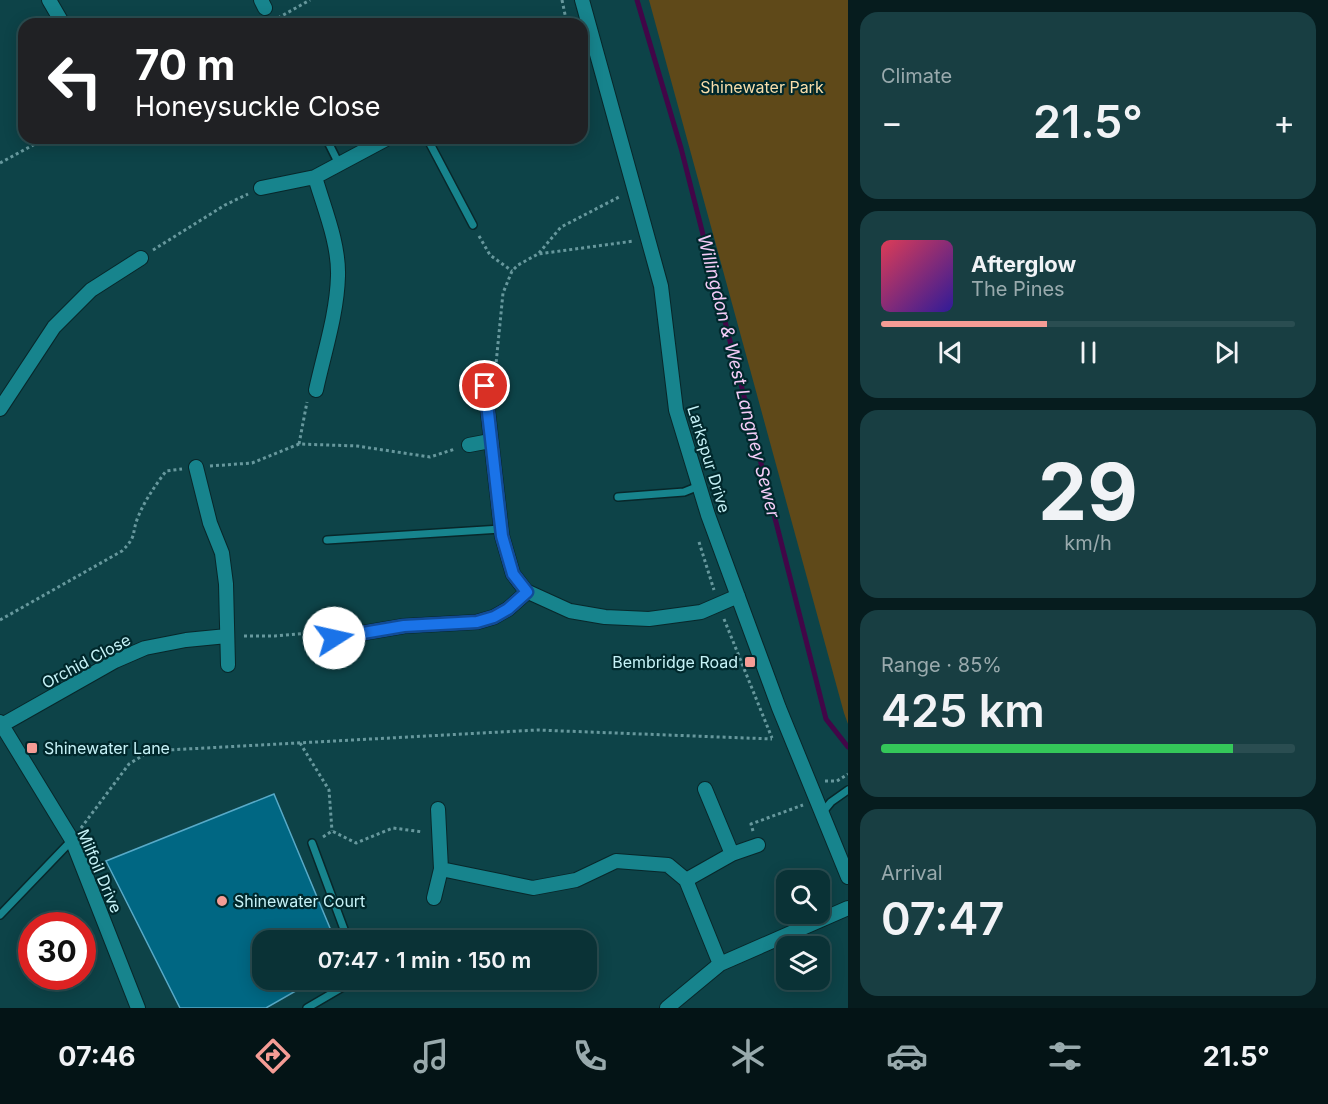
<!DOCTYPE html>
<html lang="en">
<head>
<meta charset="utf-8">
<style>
	:root { --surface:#0a3236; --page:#183e42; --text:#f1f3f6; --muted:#99aaad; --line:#2a4d51; --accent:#f59c95 }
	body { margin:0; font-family:Inter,sans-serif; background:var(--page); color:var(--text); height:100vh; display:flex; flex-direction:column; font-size:22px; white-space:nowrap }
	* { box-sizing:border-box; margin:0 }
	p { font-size:20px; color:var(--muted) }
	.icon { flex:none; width:33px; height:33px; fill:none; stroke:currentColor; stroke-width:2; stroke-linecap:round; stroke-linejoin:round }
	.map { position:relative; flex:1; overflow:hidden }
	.side { display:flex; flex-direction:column; gap:12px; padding:12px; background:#061c1e; width:480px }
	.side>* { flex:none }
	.top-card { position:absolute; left:18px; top:18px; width:570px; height:126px; border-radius:18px; box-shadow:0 3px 15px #0003,0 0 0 2px var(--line); background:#202124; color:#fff; overflow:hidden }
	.controls { position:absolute; left:776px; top:870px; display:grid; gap:12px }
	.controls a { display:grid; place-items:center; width:54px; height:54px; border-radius:12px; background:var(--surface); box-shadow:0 3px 15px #0003,0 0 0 2px var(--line); font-size:30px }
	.speed { position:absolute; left:18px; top:912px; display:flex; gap:12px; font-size:30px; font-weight:700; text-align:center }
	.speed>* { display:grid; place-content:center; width:78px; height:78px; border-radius:50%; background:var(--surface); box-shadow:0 3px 15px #0003,0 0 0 2px var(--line); line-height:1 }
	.speed .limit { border:9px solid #d22; background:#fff; color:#111 }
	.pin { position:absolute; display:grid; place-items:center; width:51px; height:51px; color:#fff; margin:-26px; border:3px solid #fff; border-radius:50%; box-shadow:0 2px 6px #0007 }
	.me { position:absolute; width:66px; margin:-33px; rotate:80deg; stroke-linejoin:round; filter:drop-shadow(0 0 4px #0008) }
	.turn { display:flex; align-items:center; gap:21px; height:126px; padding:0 18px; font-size:27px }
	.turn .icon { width:78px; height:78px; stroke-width:2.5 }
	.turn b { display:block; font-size:42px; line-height:51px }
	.big { font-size:45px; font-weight:600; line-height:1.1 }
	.side .card { flex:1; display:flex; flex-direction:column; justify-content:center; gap:9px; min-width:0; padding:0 21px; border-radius:18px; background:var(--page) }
	.side .dial { align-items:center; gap:0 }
	.dial b { font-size:78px; line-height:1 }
	.song { display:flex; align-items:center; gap:18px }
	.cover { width:72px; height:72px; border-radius:9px; background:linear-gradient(135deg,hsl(350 70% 55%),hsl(250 70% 35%)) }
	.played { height:6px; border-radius:3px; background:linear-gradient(90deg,var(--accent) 40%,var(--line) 40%) }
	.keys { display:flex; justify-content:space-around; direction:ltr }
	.heat { display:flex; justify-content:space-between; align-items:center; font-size:33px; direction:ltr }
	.charge { height:9px; border-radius:4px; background:linear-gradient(90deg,#34c759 85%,var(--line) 0) }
	.trip { position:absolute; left:252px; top:930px; width:345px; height:60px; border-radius:18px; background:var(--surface); box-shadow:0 3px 15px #0003,0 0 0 2px var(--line); font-weight:600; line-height:60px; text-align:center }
	.dock { display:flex; height:96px; justify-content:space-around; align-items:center; background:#041416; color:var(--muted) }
	.dock .icon { width:42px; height:42px }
	.dock .selected { color:var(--accent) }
	.dock b { font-size:27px; color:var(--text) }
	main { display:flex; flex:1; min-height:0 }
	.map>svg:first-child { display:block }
	.green { fill:#5f4919 }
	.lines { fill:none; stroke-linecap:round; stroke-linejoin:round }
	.stream { stroke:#420648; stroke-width:5 }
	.building { fill:#006783; stroke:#58aac8; stroke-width:1.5 }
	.lane-casing { stroke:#08272a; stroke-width:10 }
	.street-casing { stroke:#08272a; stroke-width:16 }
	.path { stroke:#67989d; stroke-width:3; stroke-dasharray:3 3; stroke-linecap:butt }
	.lane { stroke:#17848d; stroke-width:7 }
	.street { stroke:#17848d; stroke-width:14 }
	.route-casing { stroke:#114b97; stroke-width:15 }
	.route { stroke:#1a73e8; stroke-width:10 }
	.poi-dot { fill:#f59c95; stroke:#00282c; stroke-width:2 }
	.labels { text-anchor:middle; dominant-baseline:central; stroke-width:4.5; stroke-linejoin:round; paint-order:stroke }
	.park-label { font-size:16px; fill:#f8deab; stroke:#00282c }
	.street-label { font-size:16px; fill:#c6f2f7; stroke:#00282c }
	.poi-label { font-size:16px; fill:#c6f2f7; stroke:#00282c; text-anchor:start }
	.water-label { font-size:18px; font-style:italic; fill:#f5cdf8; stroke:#00282c }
</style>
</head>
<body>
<main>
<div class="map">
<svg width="848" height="1008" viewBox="0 0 848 1008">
	<rect width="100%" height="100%" fill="#0d4348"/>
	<path class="green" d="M649 0H848V724L844 713Z"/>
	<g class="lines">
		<path class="stream" d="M637 0 681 148 826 719 848 747"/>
	</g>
	<path class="building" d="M274 794 335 940H262V980H315L266 1008H180L106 861Z"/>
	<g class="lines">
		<g class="lane-casing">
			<path id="lane" d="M326 138 339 164
				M427 138 473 225
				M618 497 684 492 699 486
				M327 540 501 529
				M822 813 831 802 848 790
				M312 843 348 940
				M0 915 72 840
				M307 1008 355 980"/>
		</g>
		<g class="street-casing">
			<path id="street" d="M49 0 63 24
				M261 0 265 8
				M582 0 661 286 676 410 708 515 779 708 848 877
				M315 177C324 208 339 243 338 276 337 314 324 353 316 390
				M261 188 315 177 388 138
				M485 386 502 536 513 574 526 591 570 611 605 617 649 619 701 612 738 596
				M0 409 54 327 91 290 141 258
				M469 445 490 441
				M196 467 210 523 222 553 226 584 228 665
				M334 638 404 626 477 622 494 617 508 609 527 592
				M0 722 72 840 138 1008
				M2 725 115 661 145 648 186 640 227 636
				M705 789 732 854
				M441 869 533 888 576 880 616 861 668 865 686 880 720 964
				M686 880 732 854 758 845
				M434 898 441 869 438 809
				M667 1008 720 964 848 908"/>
		</g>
		<path class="path" d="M562 0 567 24
			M278 18 310 0
			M241 24 252 18
			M582 72 588 88
			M0 163 46 138
			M479 236 490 255 512 271
			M153 250 225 205 248 194
			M539 253 561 227 621 196
			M495 374 503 293 512 271 518 265 538 254 634 241
			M299 444 307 402
			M210 466 252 463 299 444 357 446 430 457 455 449
			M699 542 714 590
			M724 619 772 738
			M0 620 122 551C138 535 131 534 138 517 145 500 155 486 166 471L182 469
			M244 636H275L321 632
			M300 743 329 790 332 831
			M825 781H837L848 774
			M81 828 129 764 150 751 537 730 772 739
			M753 831 751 824 803 805
			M323 837 332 831 356 843 393 828 423 832"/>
		<use href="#lane" class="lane"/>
		<use href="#street" class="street"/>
	</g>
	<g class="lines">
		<g class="route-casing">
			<path id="route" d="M334 638 404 626 477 622 494 617 508 609 527 592 513 574 502 536 485 386"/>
		</g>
		<use href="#route" class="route"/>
	</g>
	<g class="poi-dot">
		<rect x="744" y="656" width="12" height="12" rx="3"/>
		<rect x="26" y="742" width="12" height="12" rx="3"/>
		<circle cx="222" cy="901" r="6"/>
	</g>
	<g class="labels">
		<g class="park-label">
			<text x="762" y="87">Shinewater Park</text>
		</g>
		<g class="street-label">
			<text transform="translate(709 459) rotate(73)">Larkspur Drive</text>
			<text transform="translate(86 661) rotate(-28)">Orchid Close</text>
			<text transform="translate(100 871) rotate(67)">Milfoil Drive</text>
		</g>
		<g class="poi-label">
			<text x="738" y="662" text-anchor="end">Bembridge Road</text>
			<text x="44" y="748">Shinewater Lane</text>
			<text x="234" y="901">Shinewater Court</text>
		</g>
		<g class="water-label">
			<text transform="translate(739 376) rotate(76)">Willingdon &amp; West Langney Sewer</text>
		</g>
	</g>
</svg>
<div class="controls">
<a><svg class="icon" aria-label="search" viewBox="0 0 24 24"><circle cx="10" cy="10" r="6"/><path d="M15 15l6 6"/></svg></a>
<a><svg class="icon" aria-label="layers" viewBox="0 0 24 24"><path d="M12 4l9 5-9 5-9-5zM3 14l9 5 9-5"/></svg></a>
</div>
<div class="speed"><div class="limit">30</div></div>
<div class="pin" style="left:485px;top:386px;background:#d93025"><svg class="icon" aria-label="arrive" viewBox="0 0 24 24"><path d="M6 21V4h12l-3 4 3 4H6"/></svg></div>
<svg class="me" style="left:334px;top:638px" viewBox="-20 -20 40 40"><circle r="19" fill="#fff"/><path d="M0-13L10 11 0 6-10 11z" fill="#1a73e8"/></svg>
<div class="trip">07:47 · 1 min · 150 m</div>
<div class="top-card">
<div class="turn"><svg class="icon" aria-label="left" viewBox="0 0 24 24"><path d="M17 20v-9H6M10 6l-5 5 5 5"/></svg><div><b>70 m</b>Honeysuckle Close</div></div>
</div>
</div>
<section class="side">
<div class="card"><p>Climate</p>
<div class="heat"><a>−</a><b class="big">21.5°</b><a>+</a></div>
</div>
<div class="card">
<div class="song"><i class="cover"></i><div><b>Afterglow</b><p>The Pines</p></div></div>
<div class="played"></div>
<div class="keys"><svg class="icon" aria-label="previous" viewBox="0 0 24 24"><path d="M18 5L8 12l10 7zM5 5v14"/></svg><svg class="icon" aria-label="pause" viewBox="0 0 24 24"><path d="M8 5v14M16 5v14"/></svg><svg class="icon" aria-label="next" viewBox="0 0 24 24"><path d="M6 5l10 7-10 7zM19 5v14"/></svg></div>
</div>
<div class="card dial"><b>29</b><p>km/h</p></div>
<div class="card"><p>Range · 85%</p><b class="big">425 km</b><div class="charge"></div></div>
<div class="card"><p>Arrival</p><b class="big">07:47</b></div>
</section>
</main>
<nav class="dock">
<b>07:46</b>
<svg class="icon selected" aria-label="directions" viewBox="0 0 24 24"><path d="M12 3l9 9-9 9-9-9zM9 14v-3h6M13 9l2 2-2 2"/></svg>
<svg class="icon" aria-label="music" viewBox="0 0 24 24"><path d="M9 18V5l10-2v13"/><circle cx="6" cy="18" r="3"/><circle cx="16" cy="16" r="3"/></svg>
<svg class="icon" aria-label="phone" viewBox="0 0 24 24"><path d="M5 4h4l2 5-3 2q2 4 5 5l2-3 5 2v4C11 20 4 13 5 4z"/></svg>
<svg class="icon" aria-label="climate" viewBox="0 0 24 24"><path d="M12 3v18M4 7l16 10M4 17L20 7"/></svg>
<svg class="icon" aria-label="car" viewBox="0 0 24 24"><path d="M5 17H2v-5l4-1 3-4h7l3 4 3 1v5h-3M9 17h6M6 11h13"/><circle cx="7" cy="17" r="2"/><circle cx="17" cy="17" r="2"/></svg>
<svg class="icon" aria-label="filters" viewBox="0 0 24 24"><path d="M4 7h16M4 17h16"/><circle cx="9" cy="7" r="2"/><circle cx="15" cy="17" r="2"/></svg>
<b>21.5°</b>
</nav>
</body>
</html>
